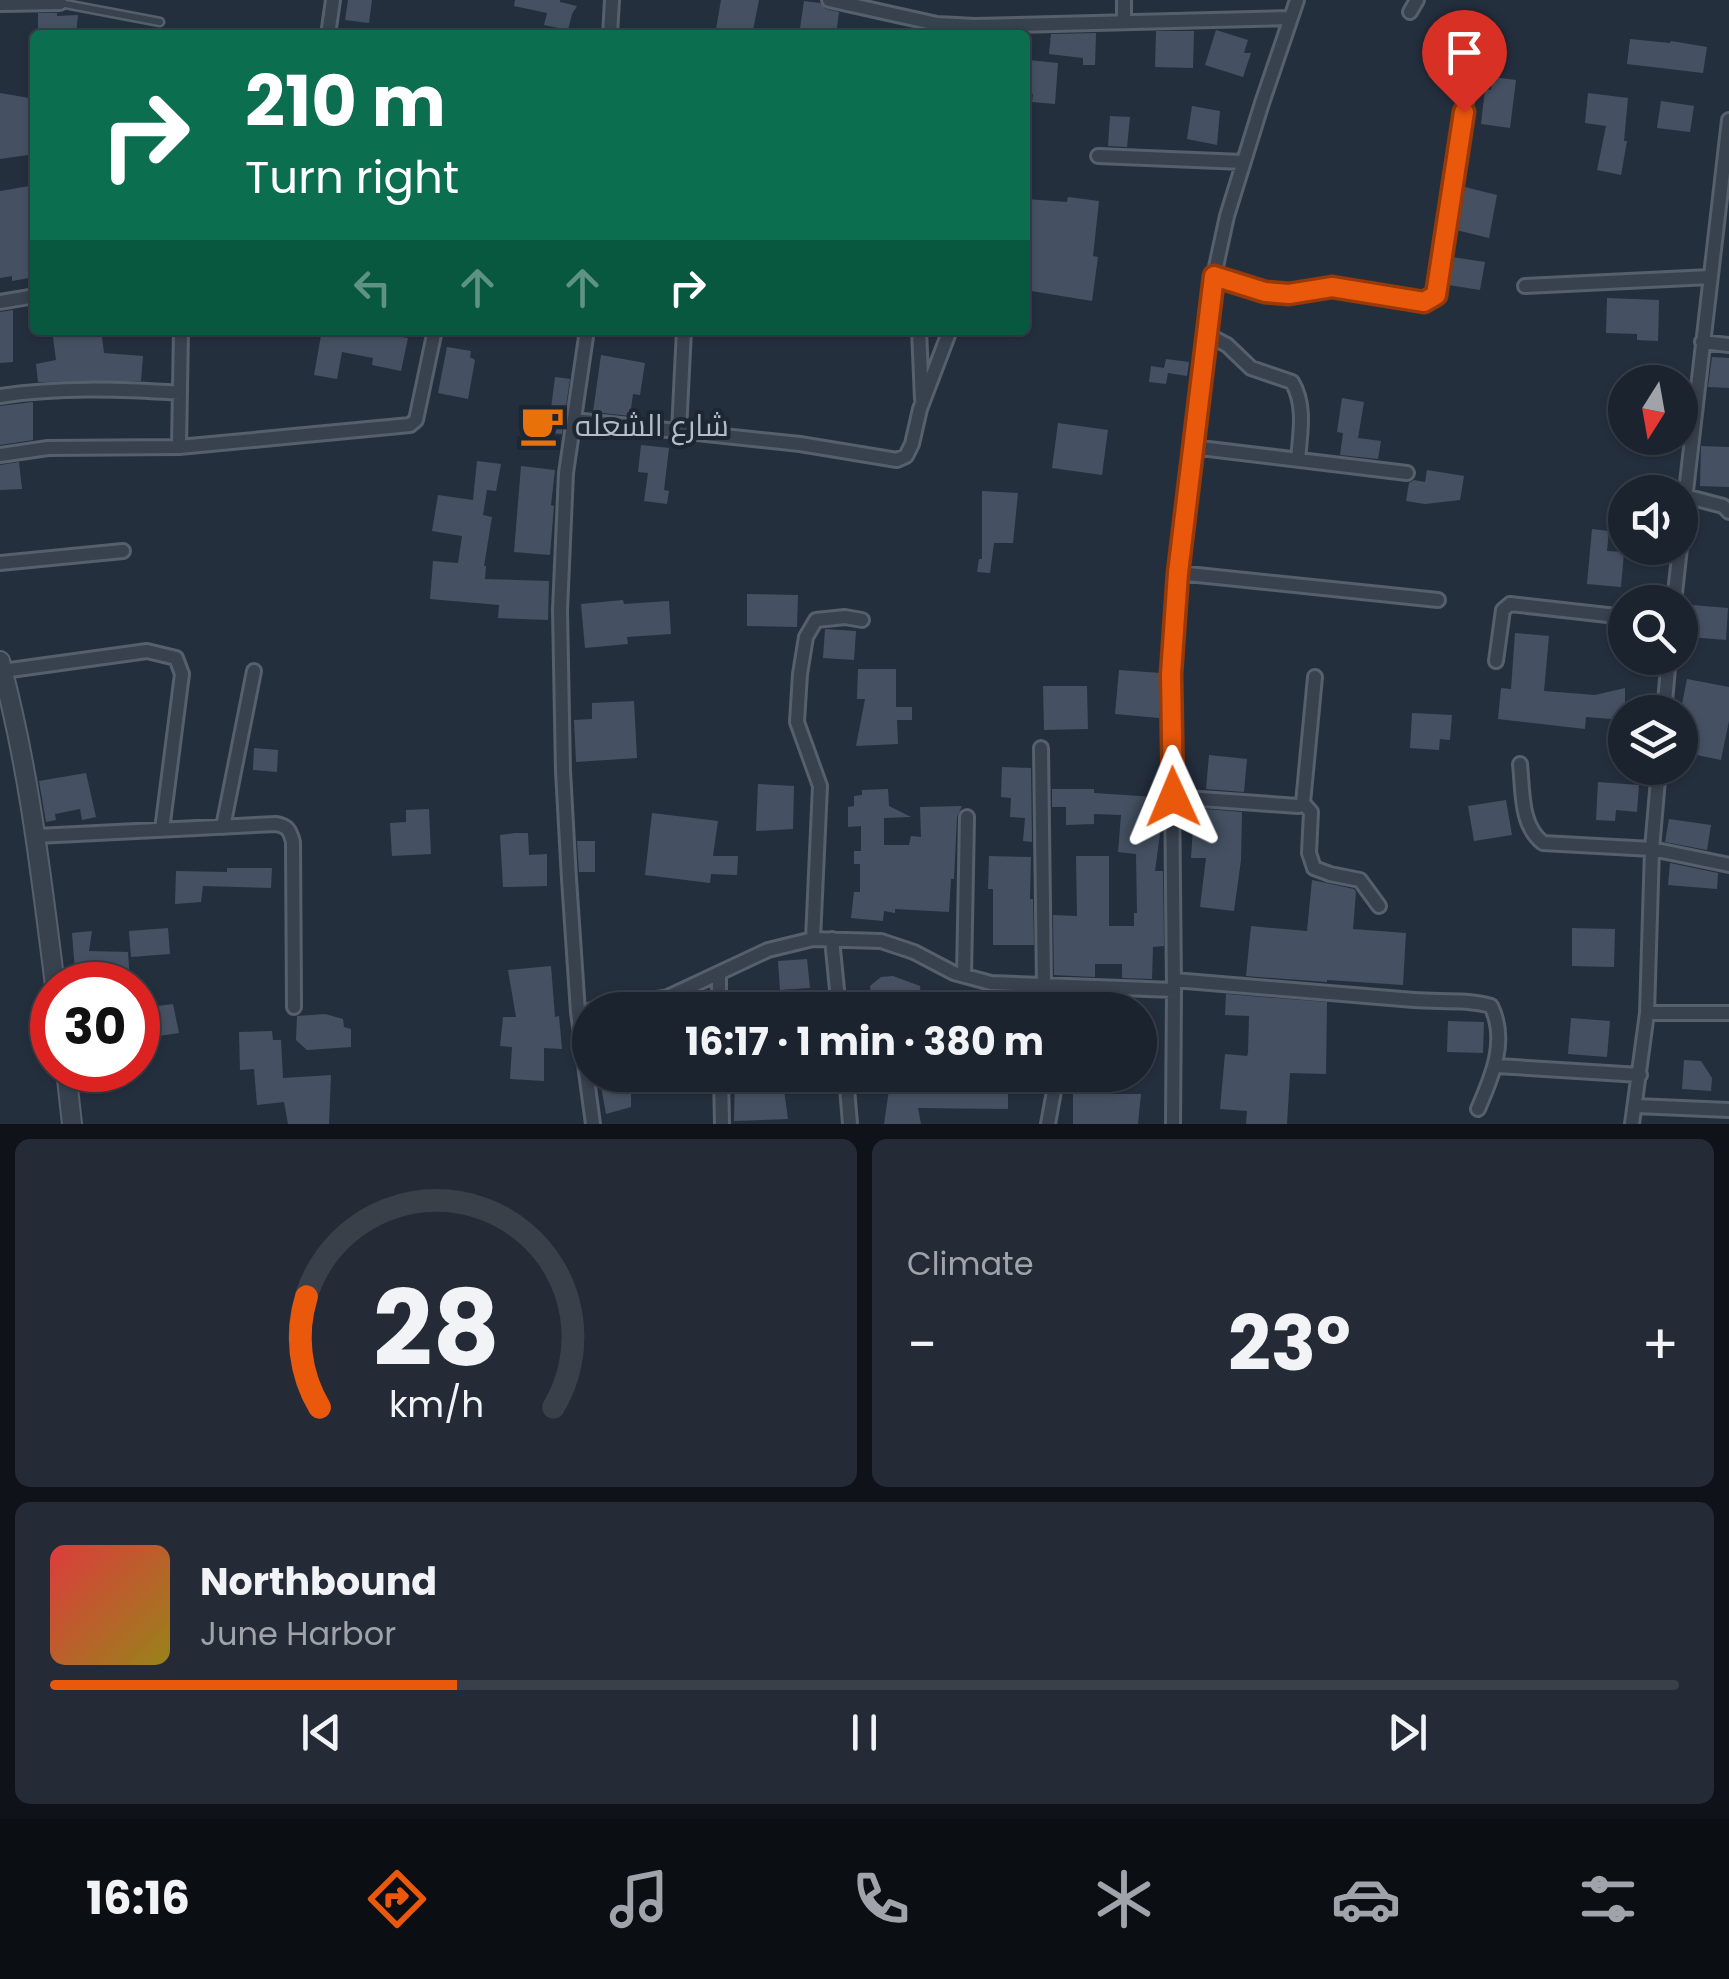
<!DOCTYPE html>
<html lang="en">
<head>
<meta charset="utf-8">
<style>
	:root { --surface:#1b232e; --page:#242b36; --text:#f1f3f6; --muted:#a0a4aa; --line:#39404a; --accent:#ea580c }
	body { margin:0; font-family:Poppins,Cairo,sans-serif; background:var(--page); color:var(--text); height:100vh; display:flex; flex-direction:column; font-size:38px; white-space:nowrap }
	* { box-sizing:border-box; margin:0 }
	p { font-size:32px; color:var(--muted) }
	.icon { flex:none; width:55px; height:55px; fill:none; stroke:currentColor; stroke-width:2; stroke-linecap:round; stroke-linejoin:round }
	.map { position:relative; height:1124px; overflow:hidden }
	.side { display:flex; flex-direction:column; gap:15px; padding:15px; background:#0f1319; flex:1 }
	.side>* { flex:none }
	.top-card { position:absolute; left:30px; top:30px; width:1000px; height:305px; border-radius:10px; box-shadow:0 2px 8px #0004,0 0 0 2px var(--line); background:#0b6e4f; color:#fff; overflow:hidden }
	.needle { width:65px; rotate:191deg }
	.tools { position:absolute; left:1608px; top:365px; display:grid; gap:20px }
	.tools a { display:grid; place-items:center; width:90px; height:90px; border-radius:50%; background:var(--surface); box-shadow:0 2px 8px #0004,0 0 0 2px var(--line); font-size:50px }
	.speed { position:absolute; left:30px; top:962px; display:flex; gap:20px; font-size:50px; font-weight:700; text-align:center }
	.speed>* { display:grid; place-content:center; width:130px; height:130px; border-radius:50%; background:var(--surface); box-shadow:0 2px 8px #0004,0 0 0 2px var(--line); line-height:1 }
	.speed .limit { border:15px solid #d22; background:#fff; color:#111 }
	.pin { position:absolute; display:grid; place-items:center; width:85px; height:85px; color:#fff; margin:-102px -42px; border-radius:50% 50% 50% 0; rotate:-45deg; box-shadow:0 0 10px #0007 }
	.pin .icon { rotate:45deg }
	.me { position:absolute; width:110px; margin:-55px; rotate:359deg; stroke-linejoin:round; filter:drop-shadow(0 0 8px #0008) }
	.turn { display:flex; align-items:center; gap:35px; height:210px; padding:0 50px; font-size:45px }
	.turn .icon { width:130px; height:130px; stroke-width:2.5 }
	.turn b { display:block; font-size:70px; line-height:85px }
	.lanes { display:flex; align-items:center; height:95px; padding:0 50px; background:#0003; justify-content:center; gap:50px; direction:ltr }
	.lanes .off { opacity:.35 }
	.big { font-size:75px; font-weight:700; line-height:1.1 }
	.side .tile { flex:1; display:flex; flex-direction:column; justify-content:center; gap:15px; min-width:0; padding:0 35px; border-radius:15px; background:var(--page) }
	.side .dial { align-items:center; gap:0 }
	.dial svg { height:260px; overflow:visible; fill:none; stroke:var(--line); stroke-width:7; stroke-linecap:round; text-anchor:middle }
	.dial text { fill:var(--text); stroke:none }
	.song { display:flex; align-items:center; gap:30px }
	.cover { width:120px; height:120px; border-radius:15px; background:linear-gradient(135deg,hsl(0 70% 55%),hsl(50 70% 35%)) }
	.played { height:10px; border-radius:5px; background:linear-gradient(90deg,var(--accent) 25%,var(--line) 25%) }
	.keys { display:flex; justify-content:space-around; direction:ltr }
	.heat { display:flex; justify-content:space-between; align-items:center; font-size:55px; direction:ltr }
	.side .tiles { flex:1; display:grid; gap:15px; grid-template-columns:1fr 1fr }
	.tile:last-child { grid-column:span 2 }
	.trip { position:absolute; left:572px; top:992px; width:585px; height:100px; border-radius:50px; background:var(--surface); box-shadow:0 2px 8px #0004,0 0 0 2px var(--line); font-weight:700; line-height:100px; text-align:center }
	.tab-bar { display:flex; height:160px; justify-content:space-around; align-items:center; background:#0b0e12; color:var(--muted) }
	.tab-bar .icon { width:70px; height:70px }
	.tab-bar .current { color:var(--accent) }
	.tab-bar b { font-size:45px; color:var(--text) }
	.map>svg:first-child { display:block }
	.building { fill:#455162 }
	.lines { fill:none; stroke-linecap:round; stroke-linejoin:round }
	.service-casing { stroke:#565f6c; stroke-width:11 }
	.minor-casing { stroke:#565f6c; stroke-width:18 }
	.tertiary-casing { stroke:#565f6c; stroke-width:22 }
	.service { stroke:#38414e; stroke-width:6 }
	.minor { stroke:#38414e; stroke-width:12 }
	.tertiary { stroke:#38414e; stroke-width:18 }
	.route-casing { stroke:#983908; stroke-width:25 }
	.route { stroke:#ea580c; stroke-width:18 }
	.labels { text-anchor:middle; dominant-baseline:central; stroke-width:8; stroke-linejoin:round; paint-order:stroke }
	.poi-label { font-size:30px; fill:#b4bcc9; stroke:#1d2633; text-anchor:start }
</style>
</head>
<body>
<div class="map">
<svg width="1729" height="1124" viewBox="0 0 1729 1124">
	<rect width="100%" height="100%" fill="#242f3e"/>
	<path class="building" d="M348 0H372L369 23 345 20Z
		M515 0H560V2L577 6 572 14 568 30 544 25 547 13 514 6Z
		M721 0H759L752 35H715Z
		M804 1 820 3 826 9 839 12 836 35H799Z
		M38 13H57V16L78 15 76 35H38Z
		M1216 30 1248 40 1244 53H1251L1243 77 1205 65Z
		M1156 31H1194L1193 68 1155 67Z
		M1096 33 1095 65H1083V58L1049 54 1051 34Z
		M1630 39 1670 43 1671 41 1707 47 1703 73 1627 64Z
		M1028 60 1058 63 1055 104 1032 102 1033 94 1025 93Z
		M1493 77 1516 80 1510 128 1481 124 1485 89 1491 90Z
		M0 93 35 99V154L0 159Z
		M1588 93 1628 98 1624 141H1627L1621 175 1597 170 1606 126 1585 123Z
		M1661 101 1694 106 1690 132 1657 128Z
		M1192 106 1220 111 1217 145 1187 139Z
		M1110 116 1130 117 1127 147 1108 146Z
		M35 185V277L12 281V276L0 278V191Z
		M1465 187 1497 195 1489 238 1456 230Z
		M1068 197 1099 201 1093 256 1098 257 1092 301 1025 290V199L1067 202Z
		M1452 257 1485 262 1480 290 1448 285Z
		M1607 298 1659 300 1658 341 1637 340V334L1606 333Z
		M13 310V362L0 363V312Z
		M52 330H101L104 353 143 356 141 381 38 382 36 364 56 360Z
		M322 330H402L401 337 408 338 401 371 372 365 373 358 342 352 337 379 314 375Z
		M447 347 471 351 470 357 475 360 468 399 438 393Z
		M601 355 645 363 640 395 633 394 630 416 593 412Z
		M1712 357 1729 358V388L1708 387Z
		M1166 359 1189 362 1187 376 1168 373 1166 384 1149 382 1151 366 1164 368Z
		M555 377 570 379 562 434 548 433Z
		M1342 398 1364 402 1358 438 1381 441 1378 459 1340 455 1343 433 1337 432Z
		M33 402V440L0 445V406Z
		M1058 423 1108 430 1102 475 1052 468Z
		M641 445 669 448 664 490 669 491 667 504 644 501 648 473 638 472Z
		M1701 446 1729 447V487L1700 486Z
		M477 461 501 464 496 491 487 490 483 515 492 517 484 566H486L485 579 549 581 548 620 498 618 499 605 430 599 433 561 458 563 462 536 432 531 438 495 473 500Z
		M19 462 22 489 0 490V465Z
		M521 466 555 470 551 505 554 506 550 555 514 552Z
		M1427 470 1464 476 1460 500 1425 504 1406 501 1409 483 1414 480 1425 482Z
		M982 491 1018 493 1013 543H994L990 573 977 572 979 559H982Z
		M1592 529 1609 531 1607 551 1624 552 1621 587 1587 584Z
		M747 594 798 595 797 627 747 626Z
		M623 600 624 604 669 601 671 634 627 637 628 644 585 648 581 604Z
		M1692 605 1728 608 1726 640 1690 637Z
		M825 629 856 631 854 660 823 658Z
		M1515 633 1549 636 1544 691 1595 695 1625 688V720L1586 717 1585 729 1498 719 1501 688 1511 689Z
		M858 669H896V707H912V720H897L898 744 856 746 865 699H857Z
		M1119 670 1161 673 1159 718 1115 714Z
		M1687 679 1729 687V721L1721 760 1682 752 1690 716 1680 714Z
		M1043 686H1087L1088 729 1044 730Z
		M634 701 637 758 576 762 574 720 592 719V703Z
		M1412 713 1452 715 1450 740 1440 739 1439 750 1410 748Z
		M254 748 278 750 277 772 253 770Z
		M1209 755 1247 759 1244 792 1206 789Z
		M1002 767 1031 768 1032 842 1023 841 1025 818 1010 817 1011 798 1001 797Z
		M86 773 96 817 82 820 80 809 55 814 56 820 46 822 39 781Z
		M1598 782 1639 785 1637 812 1616 810 1615 821 1596 820Z
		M758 784 794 786 793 829 756 831Z
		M888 789 889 806 911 817 884 818V845H909L911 836 921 837 920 807 962 806 957 817 954 879H951L949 912 895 909V913L884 911 883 921 851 918 854 892H860V864H854V851H861V826L848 827V807L854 806V796L862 795V790Z
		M1052 789H1094V793L1155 797 1154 825 1161 826 1155 871H1163L1164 946 1153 947 1152 979 1122 978V964H1095V977L1054 975 1053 915 1077 916 1076 856H1109V926H1134V913H1137L1136 854 1118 852 1121 815 1094 814V824L1066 825V807H1052Z
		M1506 800 1512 835 1474 841 1468 806Z
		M429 809 431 854 392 856 390 823 406 822V810Z
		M1205 809 1242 812 1241 860 1234 911 1200 907 1206 858H1191L1194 813H1204Z
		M652 813 718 821 713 856H738L737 875 711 874 710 883 645 875Z
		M1669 819 1711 825 1707 850 1665 842Z
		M515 833H528L529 855 547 854V886L503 887 500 835Z
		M577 841H595V872H579Z
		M989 856 1031 857 1030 899H1033L1034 945H993V889H988Z
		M1670 863 1718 873 1717 889 1668 885Z
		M227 868H272L271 888 203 886 201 902 175 904 176 871 227 872Z
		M1312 880 1354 889 1356 892 1353 929 1406 933 1403 985 1327 980V982L1246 976 1251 926 1307 931Z
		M168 928 170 954 131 957 129 931Z
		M1572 928 1615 929 1614 967 1572 966Z
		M92 931 89 951 128 952 130 982 76 984 72 933Z
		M807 959 810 988 780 990 778 961Z
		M551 966 555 1017 559 1016 562 1049 544 1048V1081L510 1079 512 1047 500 1046 503 1017H516L508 970Z
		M893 976 920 986 922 1010H872L870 986 881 977Z
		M1226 994 1327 1002 1326 1074 1290 1073 1287 1124H1246L1247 1111 1220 1109 1225 1054 1247 1056 1248 1053 1249 1016 1225 1015Z
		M173 1004 179 1033 138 1039V1013L155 1011 157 1006Z
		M325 1014 343 1019 344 1027 351 1029V1047L307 1050 296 1040 297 1016Z
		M1571 1018 1610 1021 1607 1057 1568 1054Z
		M1448 1021 1484 1022 1483 1053 1447 1052Z
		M272 1031 273 1040H281L283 1078 331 1075 329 1124H288L284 1102 257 1105 254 1069 240 1070 239 1032Z
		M1684 1060 1701 1061 1712 1078 1711 1091 1682 1089Z
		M735 1075H782L788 1119 734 1121Z
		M922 1075H1008V1109L918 1108 921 1124H884L890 1083 923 1087Z
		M600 1081H631V1107L606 1114Z
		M1073 1091 1094 1094H1141L1138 1124H1073Z"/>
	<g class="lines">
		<g class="service-casing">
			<path id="service" d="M60 3 160 22"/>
		</g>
		<g class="minor-casing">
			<path id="minor" d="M829 0 937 24 975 26 1291 18
				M0 4 60 3 59 0
				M1410 12 1417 0
				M1124 20V0
				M328 35 333 0
				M610 35 612 0
				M1098 156 1243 162
				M1214 276 1265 292 1289 294 1332 287 1424 302 1436 295 1470 76
				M1525 286 1710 277
				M0 302 35 296
				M587 330 566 473 560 610 563 771 569 879 578 1012 593 1124
				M919 330 922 399
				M1206 334 1227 345 1251 368 1292 382C1306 405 1300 434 1298 460
				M1702 342 1729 345
				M0 396C59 387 120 389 180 393
				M574 420 800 444 897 460 906 456 912 444 920 409 950 330
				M679 431 684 330
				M179 447 181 330
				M1192 447 1407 473
				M0 455 48 448 179 447 410 425 416 420 435 330
				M1685 496 1723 506 1729 512
				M1680 543 1729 120
				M0 563 123 551
				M1178 573 1438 600
				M1674 602 1680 548
				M1496 661 1503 610 1510 604 1625 617
				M3 671 147 651 176 658 182 674 162 830
				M1664 712 1669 658
				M1041 748 1044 985
				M1520 764C1523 791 1520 825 1543 843L1652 849 1729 865
				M1173 797 1298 806 1303 803 1315 677
				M1303 803 1311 812 1309 853 1314 868 1330 874 1360 880 1379 906
				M223 827 254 671
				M37 836 276 824C288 826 290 831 293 842L294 1007
				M813 939 820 786 797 722 800 674 806 637 816 620 845 617 862 620
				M832 939 839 1010
				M719 975V1010
				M964 976 967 817
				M1174 980C1254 986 1334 993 1414 1000 1440 1002 1466 999 1491 1006 1508 1040 1492 1077 1478 1109
				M591 1010 668 997 768 950 813 939 881 941 914 952 954 973 991 983 1174 990
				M1062 1010 1064 986
				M1647 1013H1729
				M1497 1066 1640 1075
				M721 1075 722 1124
				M846 1075 850 1124
				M1636 1106 1729 1110
				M1048 1124 1057 1075
				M1173 1124 1174 990 1171 674 1188 484 1214 276 1227 216 1262 103 1297 0
				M1632 1124 1647 1013 1652 849 1659 768"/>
		</g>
		<g class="tertiary-casing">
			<path id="tertiary" d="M0 661C29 767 41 876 55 985
				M66 1070 72 1124"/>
		</g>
		<use href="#service" class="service"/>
		<use href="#minor" class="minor"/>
		<use href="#tertiary" class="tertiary"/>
	</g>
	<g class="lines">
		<g class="route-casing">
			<path id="route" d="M1173 797 1171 674 1178 573 1214 276 1265 292 1289 294 1332 287 1424 302 1436 295 1464 112"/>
		</g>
		<use href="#route" class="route"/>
	</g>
	<defs>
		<g id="cafe-bare" transform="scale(3.45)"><path d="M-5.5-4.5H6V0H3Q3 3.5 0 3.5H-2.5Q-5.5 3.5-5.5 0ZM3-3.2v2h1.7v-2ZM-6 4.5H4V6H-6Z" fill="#e8710a" stroke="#1d2633" stroke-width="2.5" paint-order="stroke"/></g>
	</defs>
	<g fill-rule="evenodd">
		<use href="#cafe-bare" x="542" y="425"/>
	</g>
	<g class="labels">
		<g class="poi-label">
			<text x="575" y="425">شارع الشعله</text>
		</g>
	</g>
</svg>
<div class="tools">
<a><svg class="needle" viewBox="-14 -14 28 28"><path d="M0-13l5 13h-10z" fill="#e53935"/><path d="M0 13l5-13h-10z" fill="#a0a4aa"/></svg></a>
<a><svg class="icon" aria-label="sound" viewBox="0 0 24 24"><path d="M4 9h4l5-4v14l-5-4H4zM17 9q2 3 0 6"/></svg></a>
<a><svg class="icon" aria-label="search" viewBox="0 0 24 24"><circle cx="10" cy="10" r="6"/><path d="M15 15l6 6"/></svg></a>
<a><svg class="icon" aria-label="layers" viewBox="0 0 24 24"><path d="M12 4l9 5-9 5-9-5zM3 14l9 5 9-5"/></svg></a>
</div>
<div class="speed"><div class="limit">30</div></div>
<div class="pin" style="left:1464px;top:112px;background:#d93025"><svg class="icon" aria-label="arrive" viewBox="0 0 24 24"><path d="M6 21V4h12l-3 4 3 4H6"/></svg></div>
<svg class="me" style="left:1173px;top:797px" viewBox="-20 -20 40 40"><path d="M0-17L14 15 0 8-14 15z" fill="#ea580c" stroke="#fff" stroke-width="4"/></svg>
<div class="trip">16:17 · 1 min · 380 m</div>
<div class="top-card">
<div class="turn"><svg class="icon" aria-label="right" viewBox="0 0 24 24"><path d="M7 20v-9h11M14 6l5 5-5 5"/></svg><div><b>210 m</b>Turn right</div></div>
<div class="lanes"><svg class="icon off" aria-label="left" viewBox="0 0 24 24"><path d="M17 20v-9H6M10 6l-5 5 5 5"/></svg><svg class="icon off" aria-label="ahead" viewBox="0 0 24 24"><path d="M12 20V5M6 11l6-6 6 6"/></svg><svg class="icon off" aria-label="ahead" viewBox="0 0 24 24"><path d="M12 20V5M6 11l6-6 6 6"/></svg><svg class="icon" aria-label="right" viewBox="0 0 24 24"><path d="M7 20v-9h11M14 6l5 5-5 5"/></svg></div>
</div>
</div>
<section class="side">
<div class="tiles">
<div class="tile dial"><svg viewBox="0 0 100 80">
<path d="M14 69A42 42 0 1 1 86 69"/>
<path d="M14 69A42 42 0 0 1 10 35" stroke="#ea580c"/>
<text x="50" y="56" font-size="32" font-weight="700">28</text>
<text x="50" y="72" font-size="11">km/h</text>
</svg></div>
<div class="tile"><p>Climate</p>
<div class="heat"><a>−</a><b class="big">23°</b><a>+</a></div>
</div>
<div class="tile">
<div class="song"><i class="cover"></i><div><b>Northbound</b><p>June Harbor</p></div></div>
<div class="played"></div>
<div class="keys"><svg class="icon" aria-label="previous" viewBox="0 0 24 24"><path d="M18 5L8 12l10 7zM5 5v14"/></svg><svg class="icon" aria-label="pause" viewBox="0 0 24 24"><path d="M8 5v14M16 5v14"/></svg><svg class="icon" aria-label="next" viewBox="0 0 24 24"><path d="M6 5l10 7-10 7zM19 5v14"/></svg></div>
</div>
</div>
</section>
<nav class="tab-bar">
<b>16:16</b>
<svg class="icon current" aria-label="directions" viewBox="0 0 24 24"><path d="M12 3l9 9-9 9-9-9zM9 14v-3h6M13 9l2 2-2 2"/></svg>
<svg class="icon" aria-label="music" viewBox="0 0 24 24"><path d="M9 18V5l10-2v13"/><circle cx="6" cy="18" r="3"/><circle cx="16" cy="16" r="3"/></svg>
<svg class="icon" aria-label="phone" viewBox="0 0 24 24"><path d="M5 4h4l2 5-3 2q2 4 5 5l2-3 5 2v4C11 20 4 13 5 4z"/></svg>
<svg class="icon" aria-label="climate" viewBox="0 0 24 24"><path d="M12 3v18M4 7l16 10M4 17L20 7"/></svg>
<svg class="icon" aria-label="car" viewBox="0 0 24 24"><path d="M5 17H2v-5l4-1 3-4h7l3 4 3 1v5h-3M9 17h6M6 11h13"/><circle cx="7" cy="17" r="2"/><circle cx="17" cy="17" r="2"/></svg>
<svg class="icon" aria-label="filters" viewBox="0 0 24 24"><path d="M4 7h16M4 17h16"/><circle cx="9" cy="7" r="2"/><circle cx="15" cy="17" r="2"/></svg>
</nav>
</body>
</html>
